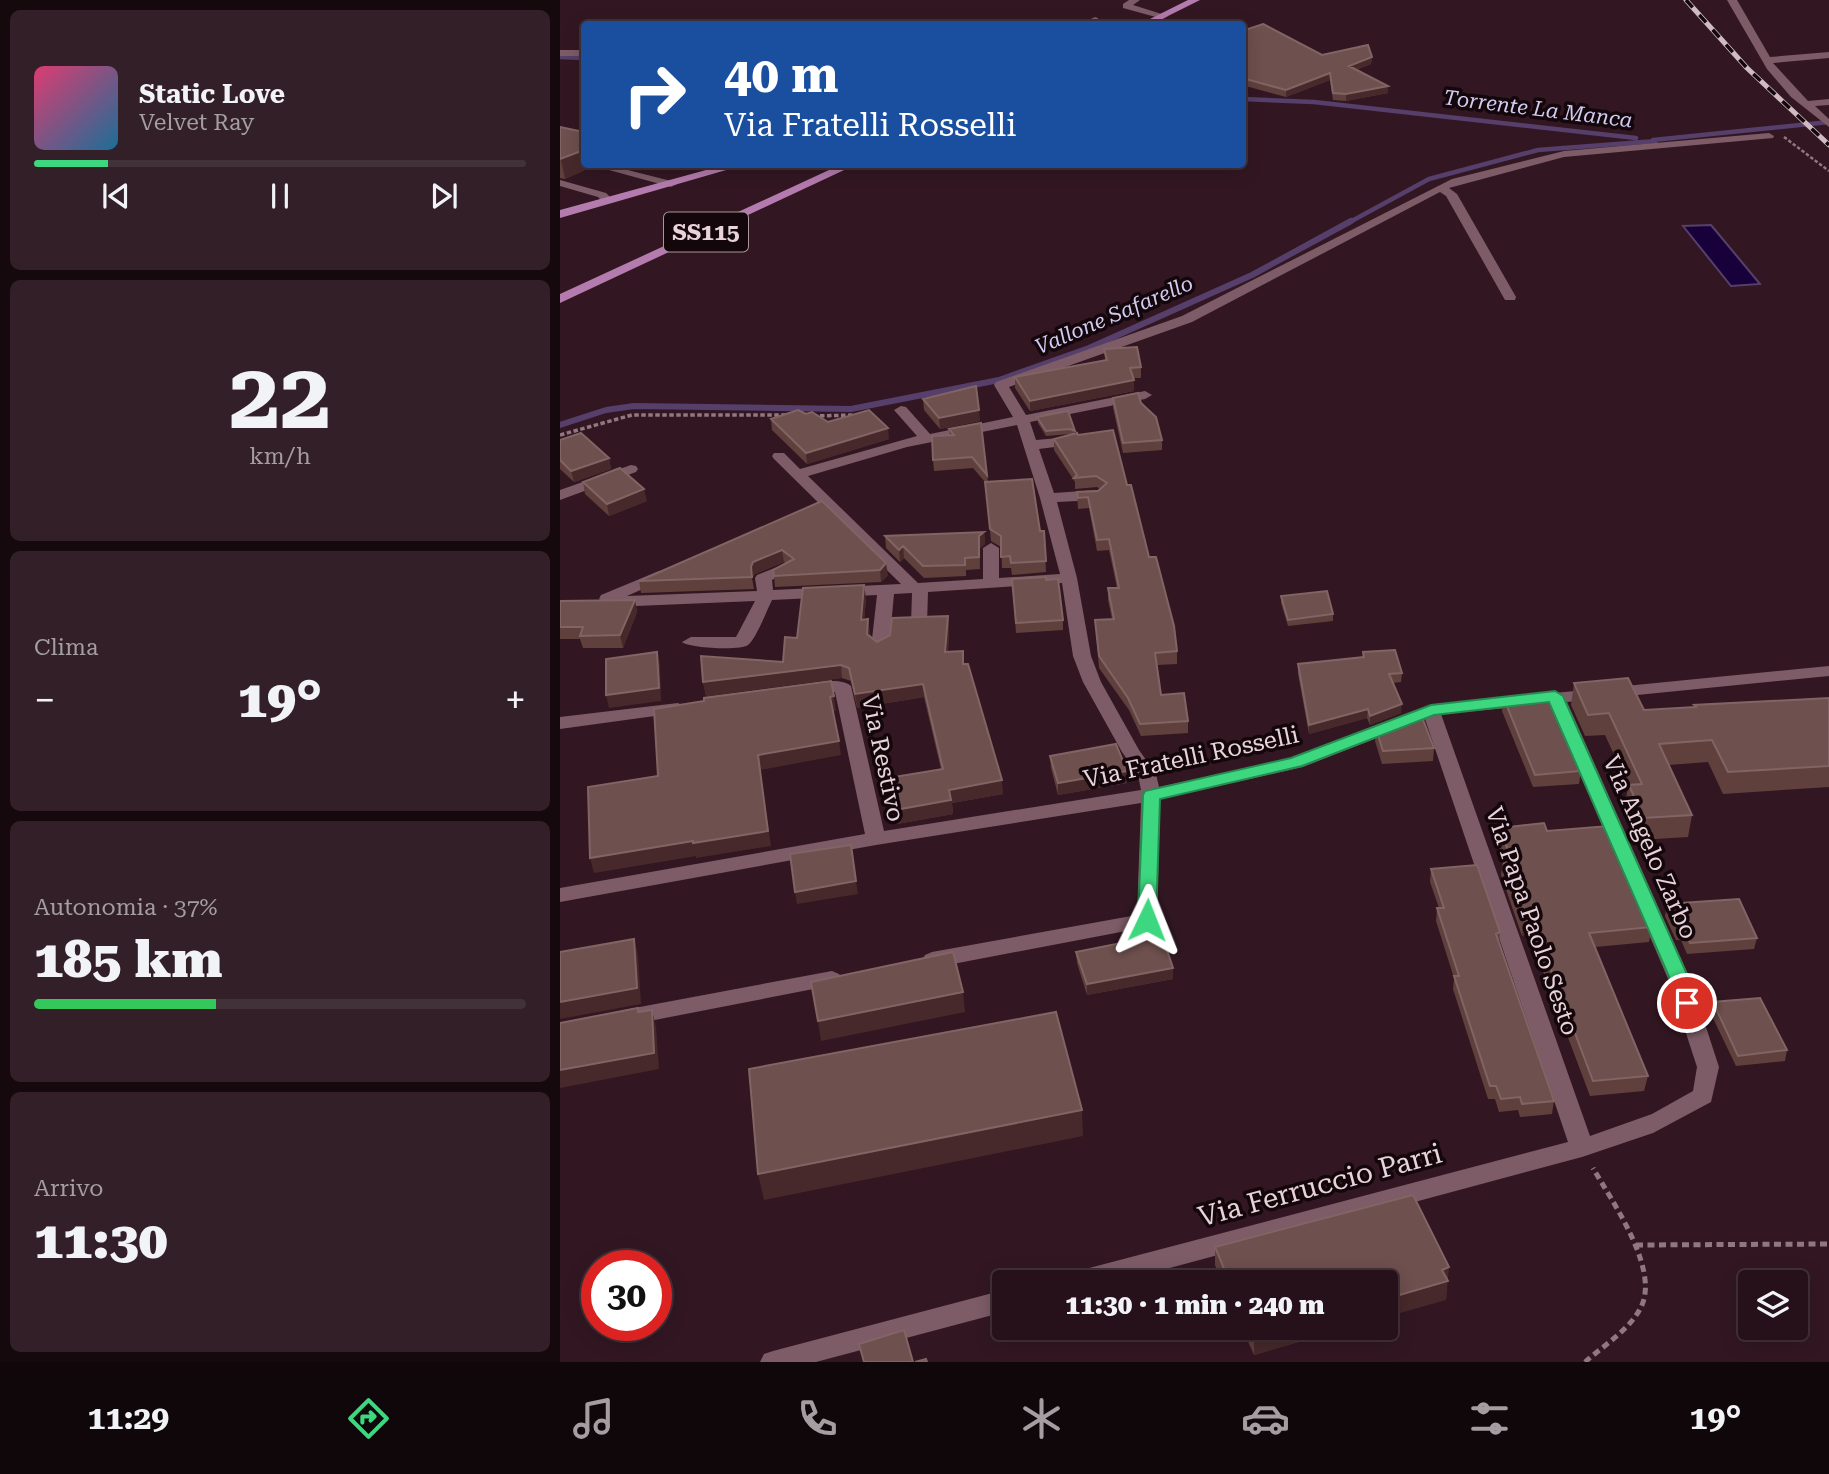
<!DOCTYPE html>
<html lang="it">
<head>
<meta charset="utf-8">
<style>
	:root { --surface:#26111a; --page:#321f27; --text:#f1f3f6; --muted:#a49da2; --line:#423139; --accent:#3cd77e }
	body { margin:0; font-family:"Roboto Serif",serif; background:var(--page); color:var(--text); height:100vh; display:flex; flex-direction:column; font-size:26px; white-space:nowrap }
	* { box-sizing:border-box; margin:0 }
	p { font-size:23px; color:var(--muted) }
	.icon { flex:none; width:38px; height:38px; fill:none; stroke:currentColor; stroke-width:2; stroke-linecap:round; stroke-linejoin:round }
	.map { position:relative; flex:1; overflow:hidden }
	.drawer { display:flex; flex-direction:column; gap:10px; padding:10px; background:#15090e; width:560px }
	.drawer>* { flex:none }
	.banner { position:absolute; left:21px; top:21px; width:665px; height:147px; border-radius:7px; box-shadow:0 4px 18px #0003,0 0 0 2px var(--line); background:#1a4fa0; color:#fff; overflow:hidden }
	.fabs { position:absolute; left:1178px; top:1270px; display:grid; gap:14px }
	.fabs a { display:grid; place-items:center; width:70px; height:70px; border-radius:7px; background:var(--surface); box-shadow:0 4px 18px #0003,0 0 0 2px var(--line); font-size:35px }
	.speed { position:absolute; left:21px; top:1250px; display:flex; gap:14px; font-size:35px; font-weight:700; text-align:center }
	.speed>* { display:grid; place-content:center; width:91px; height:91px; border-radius:50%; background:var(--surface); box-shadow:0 4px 18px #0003,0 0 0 2px var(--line); line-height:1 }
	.speed .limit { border:10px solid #d22; background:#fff; color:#111 }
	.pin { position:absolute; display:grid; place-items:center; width:60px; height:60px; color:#fff; margin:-30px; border:4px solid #fff; border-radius:50%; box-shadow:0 2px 7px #0007 }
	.me { position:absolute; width:77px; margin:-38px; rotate:2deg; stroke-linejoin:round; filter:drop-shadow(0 0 5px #0008) }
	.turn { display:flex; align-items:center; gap:24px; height:147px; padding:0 28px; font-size:32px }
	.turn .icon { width:91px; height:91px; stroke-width:2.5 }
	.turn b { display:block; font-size:49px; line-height:60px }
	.big { font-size:52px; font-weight:800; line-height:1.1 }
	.drawer .widget { flex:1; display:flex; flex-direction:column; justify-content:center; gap:10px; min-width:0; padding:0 24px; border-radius:10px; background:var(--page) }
	.drawer .dial { align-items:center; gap:0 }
	.dial b { font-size:91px; line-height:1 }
	.song { display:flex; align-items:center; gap:21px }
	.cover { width:84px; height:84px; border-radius:10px; background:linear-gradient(135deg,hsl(340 70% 55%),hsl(200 70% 35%)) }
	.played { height:7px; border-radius:4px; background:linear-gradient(90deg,var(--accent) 15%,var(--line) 15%) }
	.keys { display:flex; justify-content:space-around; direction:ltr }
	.heat { display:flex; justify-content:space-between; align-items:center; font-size:38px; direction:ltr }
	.charge { height:10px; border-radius:5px; background:linear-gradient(90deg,#34c759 37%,var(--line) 0) }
	.trip { position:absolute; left:432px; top:1270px; width:406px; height:70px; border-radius:7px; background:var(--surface); box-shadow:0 4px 18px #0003,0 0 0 2px var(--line); font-weight:800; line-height:70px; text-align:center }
	.tabs { display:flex; height:112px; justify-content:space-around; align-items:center; background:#0f070a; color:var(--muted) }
	.tabs .icon { width:49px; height:49px }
	.tabs .on { color:var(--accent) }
	.tabs b { font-size:32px; color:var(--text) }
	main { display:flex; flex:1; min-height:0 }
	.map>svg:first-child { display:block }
	.water { fill:#18003b; stroke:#563f6a; stroke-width:2 }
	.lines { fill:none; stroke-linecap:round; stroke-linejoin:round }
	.stream-far1 { stroke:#563f6a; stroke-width:4.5 }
	.stream { stroke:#563f6a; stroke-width:6 }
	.path-far2 { stroke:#907881; stroke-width:2.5; stroke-dasharray:3.5 2; stroke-linecap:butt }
	.path-far1 { stroke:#907881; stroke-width:3.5; stroke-dasharray:4.5 2.5; stroke-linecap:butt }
	.path { stroke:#907881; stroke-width:5; stroke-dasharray:7 4.5; stroke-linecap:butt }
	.minor { fill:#7d5c67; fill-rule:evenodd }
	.major { fill:#b47bae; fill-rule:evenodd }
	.rail-casing { stroke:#d0bbc1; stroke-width:5 }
	.rail { stroke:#13070b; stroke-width:3.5; stroke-dasharray:10; stroke-linecap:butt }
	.wall { fill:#5f403d }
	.shaded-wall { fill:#47292b }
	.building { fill:#6e504e; stroke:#816463; stroke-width:2 }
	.route { fill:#3cd77e; stroke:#278c52; stroke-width:2 }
	.labels { text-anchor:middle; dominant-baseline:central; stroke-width:7; stroke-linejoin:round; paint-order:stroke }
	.far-water-label { font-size:21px; font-style:italic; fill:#d2cbf2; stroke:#13070b }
	.shield { fill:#13070b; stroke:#a7969b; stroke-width:2 }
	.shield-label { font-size:23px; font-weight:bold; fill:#e7d3d9 }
	.street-label { font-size:24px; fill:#e7d3d9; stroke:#13070b }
	.near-street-label { font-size:28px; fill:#e7d3d9; stroke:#13070b }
</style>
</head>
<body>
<main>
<section class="drawer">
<div class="widget">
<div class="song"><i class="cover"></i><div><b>Static Love</b><p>Velvet Ray</p></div></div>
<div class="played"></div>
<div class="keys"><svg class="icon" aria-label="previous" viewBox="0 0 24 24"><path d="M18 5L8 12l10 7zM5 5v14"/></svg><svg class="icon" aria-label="pause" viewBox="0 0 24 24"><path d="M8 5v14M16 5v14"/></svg><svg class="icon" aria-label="next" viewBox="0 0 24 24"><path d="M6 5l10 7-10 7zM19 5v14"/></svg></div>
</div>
<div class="widget dial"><b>22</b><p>km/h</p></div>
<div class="widget"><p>Clima</p>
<div class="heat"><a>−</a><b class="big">19°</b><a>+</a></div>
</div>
<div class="widget"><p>Autonomia · 37%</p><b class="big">185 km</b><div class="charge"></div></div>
<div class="widget"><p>Arrivo</p><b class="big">11:30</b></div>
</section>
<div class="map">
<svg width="1269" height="1362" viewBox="0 0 1269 1362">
	<rect width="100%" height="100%" fill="#321722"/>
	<path class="water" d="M1151 225 1200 284 1171 286 1123 226Z"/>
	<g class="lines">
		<path class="stream-far1" d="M0 57 24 58
			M682 99 754 102 1076 138
			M1093 140 1269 122
			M788 223 869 179 978 150 1096 141"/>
		<path class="stream" d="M0 425 46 410 74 406 291 409 439 380 529 348 692 275 791 221"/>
		<path class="path-far2" d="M1224 137 1269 171"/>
		<path class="path-far1" d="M253 416 297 415
			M0 435 72 415H227"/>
		<path class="path" d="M1076 1245 1269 1244
			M1025 1362C1043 1346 1069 1330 1080 1309 1102 1271 1051 1200 1033 1168"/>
		<path class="minor" d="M569 0H580L573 5 608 16 603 19 563 8V4Z
			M1167 0H1177L1210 57 1269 52V58L1213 63 1248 101 1269 99V105L1255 106 1269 119V127L1231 97 1207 69Z
			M535 17 538 18V22L520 24Z
			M476 20 480 24H467L469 22Z
			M0 50H24V56H0Z
			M1209 133 1214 136 1213 138 1004 157 889 188 897 194 956 297 955 300H945L886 196 880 192 632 322 449 387 466 415 585 391 592 395 585 399 470 422 476 440 510 437 517 441 510 445 479 449 494 493 537 490 545 495 537 500 497 502 517 578 531 656 541 682 579 750 596 774 599 787 731 758 871 705 1269 666V676L1007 702 1131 981 1159 1067 1151 1102 1093 1133 1022 1157 554 1283H502L505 1276 514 1272 1008 1142 865 719 743 767 600 799 597 920 594 925 587 927 372 968 365 965 362 960 365 955 372 952 577 915 581 803 316 845 0 902V888L305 834 275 692 244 694 241 690C250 681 282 677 291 686L324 831 581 790 578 775 562 752 523 682 513 656 502 583 368 592 367 624 359 629 351 624 352 593 334 594 329 648 320 653 311 648 317 595 212 600C207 610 196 639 188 645 181 651 128 648 122 642L131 637H176L195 601 52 607 39 599 41 595 99 571 107 576 105 579 67 596 197 591 195 578 197 575 225 564 233 569 212 580 213 590 341 584 214 459 212 456 214 453H224L240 469 357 436 334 410 341 406 346 407 370 434 453 417 434 385 436 382 622 316 892 179 1004 151ZM457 425 480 498 500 574 439 578V548L431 543 423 548V579L358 583 248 476 347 447ZM990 704 1109 981 1137 1067 1133 1091 1092 1114 1030 1136 881 714Z
			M48 165 115 182 117 184 111 187 38 167Z
			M0 180 46 193 54 201 44 203 38 197 0 186Z
			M71 465 76 466 78 469 76 472 0 500V490Z
			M118 703 127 708 124 712 0 729V717Z
			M272 971 279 974 283 979 279 984 69 1025 61 1023 58 1017 61 1011 69 1009Z
			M444 1290V1312L256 1362H200L204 1354 213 1351Z"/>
		<path class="major" d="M628 0H640L592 24H580Z
			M168 164H187L0 218V210Z
			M282 164H297L0 303V294Z"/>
		<g class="rail-casing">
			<path id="rail" d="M1126 0 1187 68 1269 145"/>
		</g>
		<use href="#rail" class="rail"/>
	</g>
	<path class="wall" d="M682 31 762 55 812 57 811 64 796 70 828 86V93L786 101 773 100 770 80 726 97 682 85Z
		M0 127 24 164H38L5 179 0 178Z
		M544 349 581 367V378H573L574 391 470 411 455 388V377L545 360Z
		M553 398 581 403 602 440V450L563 453 553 408Z
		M363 399 420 421 380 429 364 410Z
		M508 411 515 433 518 435 567 485 617 651V664L597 665 601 695 628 721V733L581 736 569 710 539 668 535 620 552 619 548 600V588H557L549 550 537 551 529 508 518 509 517 492 538 491 540 489 537 487 515 489V482L494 450V439L510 434 486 436 478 423 477 417Z
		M246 414 268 422 329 439 247 464 212 430 211 419Z
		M421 423 428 482 480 531H484L486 572 452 575 451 568H442L441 547 431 541 425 482 413 468 374 471 373 460 390 435 389 429Z
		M0 440 49 458 51 469 14 482 0 469Z
		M23 482 87 501 49 516 25 494Z
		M262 501 328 575 321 582 215 587 214 576 226 563 224 562 195 574 192 578 194 589 81 593 79 581Z
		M424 532 425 544 420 548V569L406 570V576L364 578 344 558 340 562 326 548 325 536Z
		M452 579 486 580 503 620V630L456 633Z
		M721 596 773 614V621L728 626 721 603Z
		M306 598 304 620 308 619 310 637 317 642 388 616 389 629 388 652 404 664 443 794 392 803 393 814 337 824 329 792 328 778 381 769 364 697 297 708 291 681 282 678 146 696 143 682 223 662 237 638Z
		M75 600 77 612 63 648H23L20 639H0V601Z
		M803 652 842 673 841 682 833 683 841 713 810 725 807 718 749 734 738 674V664L802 657Z
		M1014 683 1084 710 1134 708V705L1269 698V787L1163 794 1148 762 1108 765 1132 815 1128 837 1079 840 1065 807 1068 785 1045 735 1025 736 1011 705Z
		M944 699 1004 726 1003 731 1021 771 1019 784 973 787 942 711Z
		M851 720 874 748 873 761 822 764 815 741 816 729Z
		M490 756 567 771V783L498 795 491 768Z
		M939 828 987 831 1092 927 1089 942 1035 947 1088 1076 1084 1091 1030 1096 969 934 962 936 941 875 943 860H944L937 843Z
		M871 869 940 932 939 942 994 1101 992 1114 960 1117 958 1110 939 1112 935 1099H928L893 989 894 978 876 921 877 908H879L870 882Z
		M1107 904 1197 938 1194 949 1127 954 1121 940H1116L1105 916Z
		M516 952 613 979 527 995 517 963Z
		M1153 1002 1227 1050 1225 1061 1176 1066 1150 1012Z
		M655 1247 887 1280 886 1300 826 1283H662L655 1265Z
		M682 1328H787L694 1355Z"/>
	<path class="shaded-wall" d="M812 57 811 64 788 73 789 66Z
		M770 73V80L726 97V90Z
		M828 86V93L786 101V94Z
		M24 150V164H38L5 179 1 160Z
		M574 380V391L470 411V401Z
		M419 410 420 421 380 429 379 418Z
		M328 428 329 439 247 464 246 453Z
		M49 458 51 469 14 482 11 471Z
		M84 489 87 501 49 516 47 504Z
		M424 532 425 544 420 548V569L419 536Z
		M343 546 344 558 340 562 339 550Z
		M222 550 224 562 195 574 192 578 191 567 193 562Z
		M326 563 328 575 321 582 320 570Z
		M304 585 306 598 303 633 301 620Z
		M75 600 77 612 63 648 60 635Z
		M388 616 389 629 387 665 385 652Z
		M308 619 310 632 308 648 307 634Z
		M97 652 100 664 101 701 49 708 46 695Z
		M281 665 282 678 146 696 143 682Z
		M363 684 364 697 297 708 295 694Z
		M274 696 276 711H272L270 697Z
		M842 704 841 713 810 725V716Z
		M808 709 807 718 749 734V725Z
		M279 741 281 755 200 770 211 846 136 858V856L34 873 30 858 133 841 198 755Z
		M567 771V783L498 795V783Z
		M442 780 443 794 392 803 393 814 337 824 335 810 389 790Z
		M296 881 298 894 237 904 235 892Z
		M972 919 969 934 962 936 964 921Z
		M74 939 78 955 81 1004 0 1019V1002Z
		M613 968V979L527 995V984Z
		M403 992 405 1012 261 1041 258 1021Z
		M92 1010 96 1027 99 1069 0 1088V1070Z
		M522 1110 523 1136 204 1200 198 1174Z
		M889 1267 886 1300 826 1317V1299L882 1270Z
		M725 1328H787L694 1355V1337Z"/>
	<path class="building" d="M703 24 762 55 808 45 812 57 789 66 828 86 786 94 773 93 770 73 726 90 682 78V31Z
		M0 127 24 132V150L0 159Z
		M577 347 581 367 570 368 574 380 470 401 455 377 547 360 544 349Z
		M416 386 419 410 379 418 363 399Z
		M578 393 581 403 596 417 602 440 563 443 553 398Z
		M238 410 246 414 252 412 268 422 309 410 328 428 246 453 211 419Z
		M508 411 515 431 510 429 486 431 477 417Z
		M421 423 427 475 412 457 373 460 372 436 394 435 389 429Z
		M553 430 567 485H571L589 557H596L614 626 617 651 595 653 601 695 624 693 628 721 580 724 568 698 539 656 535 620 554 619 548 588H559L549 539 537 540 528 497 518 498 517 492 538 491 547 483 536 476 514 478 517 475 494 439 517 433 518 435Z
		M21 433 49 458 11 471 0 460V440Z
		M60 468 84 489 47 504 23 482Z
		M472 479 480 531H484L486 561 451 563 450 556 441 557V536L430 529 425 482Z
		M262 501 326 563 320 570 214 576 213 570 234 559 222 550 193 562 191 567 192 577 79 581Z
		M424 532 419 536V557L405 558V565L363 566 343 546 339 550 325 536Z
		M486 577V580L498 579 503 620 456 623 452 579Z
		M304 585 301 620 308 619 307 634 317 642 330 635 332 618 388 616 385 652 403 651V664H408L442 780 389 790 391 800 335 810 328 778 383 769 363 684 295 694 289 668 281 665 143 682 141 656 223 662 225 637 237 638 243 588Z
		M767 591 773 614 728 620 721 596Z
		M75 600 60 635 20 636 23 627H0V601Z
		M835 650 842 673 829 674 842 704 810 716 808 709 749 725 738 664 804 657 803 652Z
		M97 652 99 688 46 695V659Z
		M1068 678 1084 710 1136 707 1134 705 1269 698V766L1168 772 1152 740 1099 744 1132 815 1083 818 1069 785 1082 784 1049 713 1028 715 1014 683Z
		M271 681 274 696 270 697 279 741 198 755 208 831 133 843V841L30 858 28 787 98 776 94 709 144 701V698Z
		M990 695 1004 726H1000L1021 771 975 775 944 699Z
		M849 716 851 720 862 717 874 748 823 751 816 729Z
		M556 744 567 771 498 783 490 756Z
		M984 823 987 831 1049 826 1092 927 1029 933 1088 1076 1033 1081 972 919 964 921 943 860H952L939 828Z
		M291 845 296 881 235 892 230 854Z
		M917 865 940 932 936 934 994 1101 962 1104 960 1097 941 1099 936 1086H930L894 976H899L877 908H884L871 869Z
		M1179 899 1197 938 1130 943 1123 928H1118L1107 904Z
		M602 935 613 968 527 984 516 952Z
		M74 939 77 988 0 1002V952Z
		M393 952 403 992 258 1021 251 982Z
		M1200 998 1227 1050 1178 1056 1153 1002Z
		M78 1008V1012L92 1010 94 1053 0 1070V1023Z
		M496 1012 522 1110 198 1174 189 1069Z
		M853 1195 889 1267 882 1270 888 1281 826 1299V1283H670L655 1247Z
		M690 1328H725L694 1337Z
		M344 1330 353 1362H304L299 1344Z
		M366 1359 367 1362H355Z"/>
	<path class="route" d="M995 691 1003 696 1130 981 1137 1003 1134 1008 1127 1010 1120 1008 1111 981 989 702 874 715 742 766 600 799 596 920 594 925H580L578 920 583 795 585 791 731 758 871 705Z"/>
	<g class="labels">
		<g class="far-water-label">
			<text transform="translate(978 109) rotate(7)">Torrente La Manca</text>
			<text transform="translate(554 315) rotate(-23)">Vallone Safarello</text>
		</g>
		<rect class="shield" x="104" y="212.5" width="84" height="39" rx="5"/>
		<g class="shield-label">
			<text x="146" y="232">SS115</text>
		</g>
		<g class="street-label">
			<text transform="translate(631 757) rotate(-12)">Via Fratelli Rosselli</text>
			<text transform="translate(323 758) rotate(78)">Via Restivo</text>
			<text transform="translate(1090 847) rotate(66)">Via Angelo Zarbo</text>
			<text transform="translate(972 921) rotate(71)">Via Papa Paolo Sesto</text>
		</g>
		<g class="near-street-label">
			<text transform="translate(760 1185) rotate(-15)">Via Ferruccio Parri</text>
		</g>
	</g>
</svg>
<div class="fabs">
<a><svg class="icon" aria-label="layers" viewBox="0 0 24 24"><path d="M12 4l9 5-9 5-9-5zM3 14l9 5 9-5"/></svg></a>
</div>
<div class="speed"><div class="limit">30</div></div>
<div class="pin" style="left:1127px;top:1003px;background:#d93025"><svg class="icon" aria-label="arrive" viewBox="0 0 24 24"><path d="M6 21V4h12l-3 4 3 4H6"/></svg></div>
<svg class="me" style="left:587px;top:920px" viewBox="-20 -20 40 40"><path d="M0-17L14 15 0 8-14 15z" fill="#3cd77e" stroke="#fff" stroke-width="4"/></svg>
<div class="trip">11:30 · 1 min · 240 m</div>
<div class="banner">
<div class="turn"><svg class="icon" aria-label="right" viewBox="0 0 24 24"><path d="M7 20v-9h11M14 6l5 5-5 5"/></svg><div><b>40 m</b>Via Fratelli Rosselli</div></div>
</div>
</div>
</main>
<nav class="tabs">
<b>11:29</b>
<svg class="icon on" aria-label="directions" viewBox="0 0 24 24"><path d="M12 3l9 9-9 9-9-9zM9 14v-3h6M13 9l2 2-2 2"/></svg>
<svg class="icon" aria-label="music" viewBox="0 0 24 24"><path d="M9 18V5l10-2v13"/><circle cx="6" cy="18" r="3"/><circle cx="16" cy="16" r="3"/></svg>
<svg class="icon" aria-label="phone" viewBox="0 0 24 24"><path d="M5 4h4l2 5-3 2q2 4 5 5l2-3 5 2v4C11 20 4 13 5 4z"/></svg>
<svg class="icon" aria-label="climate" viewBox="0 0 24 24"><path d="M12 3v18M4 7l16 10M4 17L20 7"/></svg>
<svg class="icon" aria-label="car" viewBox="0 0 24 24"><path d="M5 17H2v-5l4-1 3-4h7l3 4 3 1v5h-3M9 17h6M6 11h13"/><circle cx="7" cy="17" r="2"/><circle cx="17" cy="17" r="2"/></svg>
<svg class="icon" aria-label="filters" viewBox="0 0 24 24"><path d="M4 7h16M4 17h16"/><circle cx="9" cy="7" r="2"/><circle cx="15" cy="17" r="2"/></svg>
<b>19°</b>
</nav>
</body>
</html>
